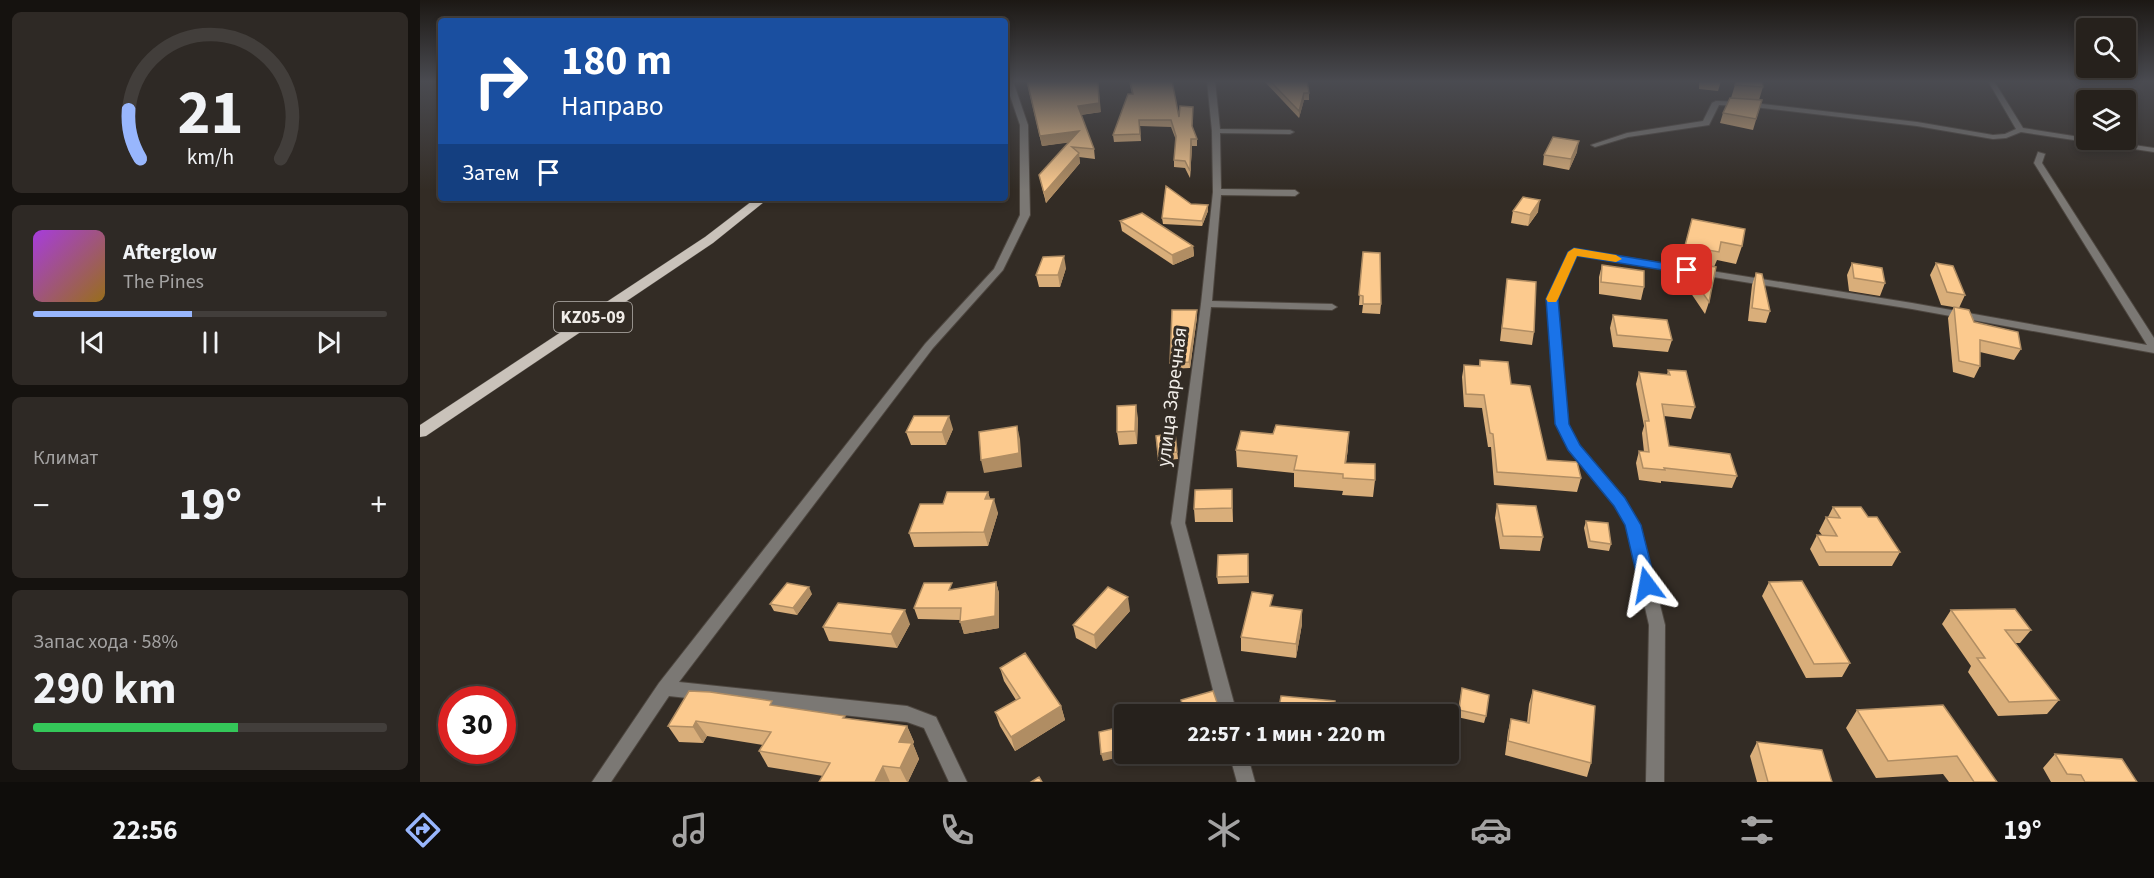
<!DOCTYPE html>
<html lang="ru">
<head>
<meta charset="utf-8">
<style>
	:root { --surface:#26211c; --page:#2e2925; --text:#f1f3f6; --muted:#a4a3a3; --line:#423e3b; --accent:#98b6fd }
	body { margin:0; font-family:"Source Sans 3",sans-serif; background:var(--page); color:var(--text); height:100vh; display:flex; flex-direction:column; font-size:22px; white-space:nowrap }
	* { box-sizing:border-box; margin:0 }
	p { font-size:20px; color:var(--muted) }
	.icon { flex:none; width:33px; height:33px; fill:none; stroke:currentColor; stroke-width:2; stroke-linecap:round; stroke-linejoin:round }
	.map { position:relative; flex:1; overflow:hidden }
	.sheet { display:flex; flex-direction:column; gap:12px; padding:12px; background:#15120f; width:420px }
	.sheet>* { flex:none }
	.hud { position:absolute; left:18px; top:18px; width:570px; height:183px; border-radius:6px; box-shadow:0 3px 9px #0003,0 0 0 2px var(--line); background:#1a4fa0; color:#fff; overflow:hidden }
	.tools { position:absolute; left:1656px; top:18px; display:grid; gap:12px }
	.tools a { display:grid; place-items:center; width:60px; height:60px; border-radius:6px; background:var(--surface); box-shadow:0 3px 9px #0003,0 0 0 2px var(--line); font-size:30px }
	.speed { position:absolute; left:18px; top:686px; display:flex; gap:12px; font-size:30px; font-weight:700; text-align:center }
	.speed>* { display:grid; place-content:center; width:78px; height:78px; border-radius:50%; background:var(--surface); box-shadow:0 3px 9px #0003,0 0 0 2px var(--line); line-height:1 }
	.speed .limit { border:9px solid #d22; background:#fff; color:#111 }
	.pin { position:absolute; display:grid; place-items:center; width:51px; height:51px; color:#fff; margin:-26px; border-radius:12px; box-shadow:0 3px 9px #0006 }
	.me { position:absolute; width:66px; margin:-33px; rotate:347deg; stroke-linejoin:round; filter:drop-shadow(0 0 4px #0008) }
	.turn { display:flex; align-items:center; gap:21px; height:126px; padding:0 24px; font-size:27px }
	.turn .icon { width:78px; height:78px; stroke-width:2.5 }
	.turn b { display:block; font-size:42px; line-height:51px }
	.then { display:flex; align-items:center; height:57px; padding:0 24px; background:#0003; gap:12px; font-size:22px }
	.big { font-size:45px; font-weight:700; line-height:1.1 }
	.sheet .widget { flex:1; display:flex; flex-direction:column; justify-content:center; gap:9px; min-width:0; padding:0 21px; border-radius:9px; background:var(--page) }
	.sheet .dial { align-items:center; gap:0 }
	.dial svg { height:156px; overflow:visible; fill:none; stroke:var(--line); stroke-width:7; stroke-linecap:round; text-anchor:middle }
	.dial text { fill:var(--text); stroke:none }
	.song { display:flex; align-items:center; gap:18px }
	.cover { width:72px; height:72px; border-radius:9px; background:linear-gradient(135deg,hsl(280 70% 55%),hsl(40 70% 35%)) }
	.played { height:6px; border-radius:3px; background:linear-gradient(90deg,var(--accent) 45%,var(--line) 45%) }
	.keys { display:flex; justify-content:space-around; direction:ltr }
	.heat { display:flex; justify-content:space-between; align-items:center; font-size:33px; direction:ltr }
	.charge { height:9px; border-radius:4px; background:linear-gradient(90deg,#34c759 58%,var(--line) 0) }
	.trip { position:absolute; left:694px; top:704px; width:345px; height:60px; border-radius:6px; background:var(--surface); box-shadow:0 3px 9px #0003,0 0 0 2px var(--line); font-weight:700; line-height:60px; text-align:center }
	.dock { display:flex; height:96px; justify-content:space-around; align-items:center; background:#0f0d0b; color:var(--muted) }
	.dock .icon { width:42px; height:42px }
	.dock .on { color:var(--accent) }
	.dock b { font-size:27px; color:var(--text) }
	main { display:flex; flex:1; min-height:0 }
	.map>svg:first-child { display:block }
	.lines { fill:none; stroke-linecap:round; stroke-linejoin:round }
	.minor-casing { stroke:#4e4740; stroke-width:2 }
	.primary-casing { stroke:#4e4740; stroke-width:1 }
	.minor { fill:#7b7874; fill-rule:evenodd }
	.primary { fill:#c9c2ba; fill-rule:evenodd }
	.wall { fill:#d9ae7a }
	.shaded-wall { fill:#b08d63 }
	.building { fill:#fcca8e; stroke:#b08d63; stroke-width:1.5 }
	.route { fill:#1a73e8; stroke:#114b97; stroke-width:1.5 }
	.slow { fill:#f59e0b }
	.labels { text-anchor:middle; dominant-baseline:central; stroke-width:6; stroke-linejoin:round; paint-order:stroke }
	.shield { fill:#332c25; stroke:#b8b3ae; stroke-width:1.5 }
	.shield-label { font-size:18px; font-weight:bold; fill:#f1ede8 }
	.street-label { font-size:20px; fill:#f1ede8; stroke:#332c25 }
</style>
</head>
<body>
<main>
<section class="sheet">
<div class="widget dial"><svg viewBox="0 0 100 80">
<path d="M14 69A42 42 0 1 1 86 69"/>
<path d="M14 69A42 42 0 0 1 8 44" stroke="#98b6fd"/>
<text x="50" y="56" font-size="32" font-weight="700">21</text>
<text x="50" y="72" font-size="11">km/h</text>
</svg></div>
<div class="widget">
<div class="song"><i class="cover"></i><div><b>Afterglow</b><p>The Pines</p></div></div>
<div class="played"></div>
<div class="keys"><svg class="icon" aria-label="previous" viewBox="0 0 24 24"><path d="M18 5L8 12l10 7zM5 5v14"/></svg><svg class="icon" aria-label="pause" viewBox="0 0 24 24"><path d="M8 5v14M16 5v14"/></svg><svg class="icon" aria-label="next" viewBox="0 0 24 24"><path d="M6 5l10 7-10 7zM19 5v14"/></svg></div>
</div>
<div class="widget"><p>Климат</p>
<div class="heat"><a>−</a><b class="big">19°</b><a>+</a></div>
</div>
<div class="widget"><p>Запас хода · 58%</p><b class="big">290 km</b><div class="charge"></div></div>
</section>
<div class="map">
<svg width="1734" height="782" viewBox="0 0 1734 782">
	<rect width="100%" height="100%" fill="#332c25"/>
	<g class="lines">
		<g class="minor-casing">
			<path id="minor" d="M585 81H593L608 125 610 215 583 270 513 348 259 682 487 706 516 717 547 782H529L504 728 487 722 249 696 191 782H172L239 683 505 344 574 269 600 215V125Z
				M787 81H795L800 129 870 130 874 132 870 134 800 133 801 189 875 190 879 193 875 196 801 195 792 301 912 304 917 307 912 310 791 307 765 523 817 714H799L751 523 781 304 793 192 792 131Z
				M1568 81H1574L1603 128 1666 138V140H1680L1734 148V152L1601 132 1586 138 1573 139 1497 126 1325 106 1299 105 1289 125 1208 137 1175 147 1171 145 1207 133 1283 121 1292 103 1296 101 1325 102 1497 122 1573 135 1585 134 1596 129Z
				M1618 152 1625 154 1622 163 1734 338V353L1492 309 1157 255 1137 299 1148 424 1159 445 1205 499 1220 525 1245 625 1244 782H1226L1229 625 1206 525 1195 505 1149 450 1136 424 1127 299 1149 252 1154 249 1492 303 1727 345 1614 163Z
				M809 753H827L835 782H817Z"/>
		</g>
		<g class="primary-casing">
			<path id="primary" d="M336 198H349L293 243 6 436 0 437V425L285 237Z"/>
		</g>
		<use href="#minor" class="minor"/>
		<use href="#primary" class="primary"/>
	</g>
	<path class="wall" d="M709 81H752L759 117 773 113 772 128 777 139V146H772L770 178 765 168 754 167V160L756 140 751 127 720 126 721 141 694 142 693 135 712 94Z
		M844 81H887L889 93V100H884L879 118Z
		M1279 81H1301L1298 91 1279 89Z
		M607 83 681 112 661 115 674 149 675 159 659 157 660 163 626 203 619 175 649 142 622 146Z
		M1315 85 1343 87 1339 100H1342L1333 130 1300 123 1303 113 1311 98Z
		M1157 152 1149 170 1123 165 1124 155Z
		M771 204 788 205V211L782 226 743 224 742 218Z
		M1093 211 1118 212 1108 226 1091 223Z
		M1272 219 1322 246 1316 264 1297 260 1294 267 1289 302 1285 314 1258 274 1261 264H1260Z
		M700 221 773 246 774 256 753 265 702 231Z
		M943 252 961 304 960 314 942 313 943 305H939Z
		M1432 263 1465 283 1460 296 1429 291 1427 275Z
		M1516 263 1545 295 1539 308 1521 305 1510 275Z
		M1182 265 1224 287 1221 300 1179 294V277Z
		M646 268 640 287H619L616 275Z
		M1336 273 1350 311 1346 323 1328 321 1332 285Z
		M1087 279 1114 332 1112 345 1080 341Z
		M1534 307 1554 322 1601 349 1594 360 1560 352V366L1554 378 1533 372 1528 318Z
		M1193 315 1252 340 1248 352 1193 347 1190 328Z
		M777 317 770 368 750 369V363Z
		M1060 360 1091 384 1127 460 1161 478 1157 492 1074 485 1071 447H1068L1062 408 1044 407 1042 377 1044 365 1059 366Z
		M1248 370 1275 407 1271 419 1244 416 1249 446 1317 476 1312 488 1241 481V483L1219 480 1216 463 1219 451 1224 452 1222 433 1224 426 1216 384 1219 372 1247 375Z
		M718 418 717 444 699 445 697 432Z
		M533 429 526 445H491L486 432Z
		M755 433 758 459 738 461 736 436Z
		M928 448 926 463 955 480 953 497 922 495 923 491 874 487V473L817 467 816 450Z
		M812 489 813 522H775L774 509Z
		M568 492 570 499 578 513 568 546 494 547 489 533 523 504Z
		M1077 504 1123 537 1120 551 1080 549 1075 518Z
		M1413 507 1448 517 1480 552 1472 566H1399L1390 549 1397 535H1402L1399 531 1406 517H1408Z
		M1166 521 1191 544 1189 551 1168 548 1164 528Z
		M828 554 829 583 798 584 797 577Z
		M576 582 579 593V628L544 634 540 620 498 619 494 608 533 589Z
		M1349 582 1430 663 1422 677 1386 678 1342 596Z
		M392 594 377 615 354 611 350 604Z
		M853 606 882 624 876 658 821 651V637Z
		M1531 610 1611 630 1600 643H1595L1639 700 1627 714 1578 716 1548 672 1551 666 1522 624Z
		M710 611 676 649 656 638 653 625Z
		M490 624 477 648 409 641 403 627Z
		M580 668 641 706 645 720 595 751 580 726 575 712 596 700 584 681Z
		M1042 688 1066 716 1064 723 1037 717Z
		M1113 690 1171 763 1167 777 1085 755 1088 732 1091 719 1107 723 1109 704Z
		M761 700 801 714H763Z
		M1523 705 1577 782H1529L1523 774 1456 778 1426 728 1437 710Z
		M355 706 426 719 487 726 494 742 493 744 499 759 488 782H399L403 776 348 767 339 751 343 745 287 736 283 743 259 742 248 726Z
		M1337 742 1412 782H1337L1330 756Z
		M867 753H899L898 757Z
		M1635 754 1717 782H1631L1623 768Z"/>
	<path class="shaded-wall" d="M678 81 681 112 659 115 658 106Z
		M884 93V100L879 118V111Z
		M659 131 661 141 622 146 620 136Z
		M771 139 772 146 770 178V171Z
		M1159 141 1157 152 1149 170 1151 159Z
		M659 153 660 163 626 203 624 193Z
		M1120 200 1118 212 1108 226 1110 215Z
		M788 205V211L782 226V221Z
		M773 246 774 256 753 265 752 255Z
		M644 256 646 268 640 287 638 275Z
		M777 310V317L770 368 769 362Z
		M716 405 718 418 717 444 715 431Z
		M529 416 533 429 526 445 522 432Z
		M597 426 600 439 602 467 564 473 561 460Z
		M929 432 928 448 924 479 925 463Z
		M568 492 572 506 565 499Z
		M574 499 578 513 568 546 564 532Z
		M576 582 579 593V628L544 634 540 622Z
		M389 587 392 594 377 615 373 608Z
		M708 597 710 611 676 649 674 635Z
		M485 610 490 624 477 648 471 634Z
		M882 610V624L876 658V644Z
		M641 706 645 720 595 751 591 737Z
		M276 721 287 736 283 743 273 727Z
		M487 726 494 742 493 744 499 759 488 782H487L480 768 479 742Z
		M705 749V753H718L683 761 681 754Z
		M463 766 470 782H455Z"/>
	<path class="building" d="M607 81H678L679 103 658 106 674 149 652 147 659 153 624 193 619 175 659 131 620 136Z
		M710 81H752L759 117 760 106 773 107 772 126 777 139H771L770 171 765 161 754 160 756 136 751 120H719L720 134 693 135 708 94H713Z
		M850 81H887L889 93H884L879 111Z
		M1316 81H1342L1343 87 1315 85Z
		M1310 98 1342 100 1336 119 1303 113Z
		M1133 137 1159 141 1151 159 1124 155Z
		M746 186 771 204 788 205 782 221 742 218Z
		M1103 197 1120 200 1110 215 1093 211Z
		M722 213 773 246 752 255 700 221Z
		M1272 219 1325 229 1322 246 1301 242 1299 252 1265 246Z
		M943 252 960 253 961 304H943V296L939 295Z
		M644 256 638 275H616L623 257Z
		M1261 262 1296 267 1289 302Z
		M1432 263 1462 268 1465 283 1434 278Z
		M1516 263 1533 266 1545 295 1527 292Z
		M1182 265 1224 271V287L1181 282Z
		M1336 273 1342 274 1350 311 1332 308Z
		M1087 279 1116 282 1114 332 1082 328Z
		M1534 307 1549 310 1554 322 1598 332 1601 349 1560 340V366L1539 361Z
		M752 310H777L769 362 750 363Z
		M1193 315 1247 320 1252 340 1197 335Z
		M1060 360 1088 362 1091 384 1110 386 1127 460 1157 462 1161 478 1077 472 1073 434 1070 433 1064 395 1046 394 1044 365 1060 366Z
		M1248 370 1266 371 1275 407 1242 404 1249 446 1310 454 1317 476 1244 468 1245 470 1223 468 1219 451 1229 452 1225 421H1229L1219 372 1250 375Z
		M716 405 715 431 697 432V406Z
		M494 416H529L522 432H486Z
		M856 425 929 432 925 463 955 464V480L923 478V474L874 470 877 456 816 450 821 431 853 434Z
		M597 426 599 453 561 460 559 432Z
		M755 433 757 452 738 454 736 436Z
		M812 489V508L774 509 775 490Z
		M527 492H568L565 499H574L564 532 489 533 500 504H523Z
		M1077 504 1116 506 1123 537 1083 536Z
		M1413 507H1441L1448 517H1457L1480 552H1406L1397 535 1417 536 1406 517 1420 518Z
		M1166 521 1188 523 1191 544 1170 541Z
		M828 554V576L797 577 798 555Z
		M1382 581 1430 663 1394 664 1349 582Z
		M576 582 575 616 540 622 541 608H494L504 583H532L529 590Z
		M367 583 389 587 373 608 350 604Z
		M688 587 708 597 674 635 653 625Z
		M832 592 853 595 850 606 882 610 876 644 821 637Z
		M418 603 485 610 471 634 403 627Z
		M1595 609 1611 630H1585L1639 700 1589 702 1557 658H1565L1531 610Z
		M605 653 641 706 591 737 575 712 600 698 580 668Z
		M1042 688 1069 695 1066 716 1039 710Z
		M1113 690 1175 706 1171 763 1088 741 1091 719 1109 723Z
		M269 691 290 692 352 701 350 705 425 716 423 718 487 726 479 742 492 743 480 768 463 766 455 782H399L410 763 339 751 351 732 276 721 273 727 248 726Z
		M793 691 801 714H765L761 700Z
		M861 696 915 701 914 714H858Z
		M1523 705 1577 782H1554L1537 756 1468 761 1437 710Z
		M705 726V749L681 754 679 732Z
		M1337 742 1402 750 1412 782H1348Z
		M1635 754 1702 759 1717 782H1665L1661 775 1647 774Z
		M619 777 622 782H611Z"/>
	<linearGradient id="sky" x2="0" y2="1"><stop stop-color="#1c1814"/><stop offset="0.43" stop-color="#4a4b51"/><stop offset="1" stop-color="#4a4b51" stop-opacity="0"/></linearGradient>
	<rect width="1734" height="190" fill="url(#sky)"/>
	<path class="route" d="M1154 248 1267 267 1273 270 1267 274 1157 256 1138 299 1149 424 1160 445 1205 498 1221 525 1236 585 1233 590 1227 592 1221 590 1219 585 1205 525 1194 506 1148 450 1135 424 1126 299 1148 252Z"/>
	<path class="slow" d="M1154 248 1196 255 1202 259 1196 262 1157 256 1138 299 1136 302H1128L1126 299 1148 252Z"/>
	<g class="labels">
		<rect class="shield" x="134" y="302" width="78" height="30" rx="4.5"/>
		<g class="shield-label">
			<text x="173" y="317">KZ05-09</text>
		</g>
		<g class="street-label">
			<text transform="translate(752 397) rotate(-83)">улица Заречная</text>
		</g>
	</g>
</svg>
<div class="tools">
<a><svg class="icon" aria-label="search" viewBox="0 0 24 24"><circle cx="10" cy="10" r="6"/><path d="M15 15l6 6"/></svg></a>
<a><svg class="icon" aria-label="layers" viewBox="0 0 24 24"><path d="M12 4l9 5-9 5-9-5zM3 14l9 5 9-5"/></svg></a>
</div>
<div class="speed"><div class="limit">30</div></div>
<div class="pin" style="left:1267px;top:270px;background:#d93025"><svg class="icon" aria-label="arrive" viewBox="0 0 24 24"><path d="M6 21V4h12l-3 4 3 4H6"/></svg></div>
<svg class="me" style="left:1227px;top:585px" viewBox="-20 -20 40 40"><path d="M0-17L14 15 0 8-14 15z" fill="#1a73e8" stroke="#fff" stroke-width="4"/></svg>
<div class="trip">22:57 · 1 мин · 220 m</div>
<div class="hud">
<div class="turn"><svg class="icon" aria-label="right" viewBox="0 0 24 24"><path d="M7 20v-9h11M14 6l5 5-5 5"/></svg><div><b>180 m</b>Направо</div></div>
<div class="then">Затем<svg class="icon" aria-label="arrive" viewBox="0 0 24 24"><path d="M6 21V4h12l-3 4 3 4H6"/></svg></div>
</div>
</div>
</main>
<nav class="dock">
<b>22:56</b>
<svg class="icon on" aria-label="directions" viewBox="0 0 24 24"><path d="M12 3l9 9-9 9-9-9zM9 14v-3h6M13 9l2 2-2 2"/></svg>
<svg class="icon" aria-label="music" viewBox="0 0 24 24"><path d="M9 18V5l10-2v13"/><circle cx="6" cy="18" r="3"/><circle cx="16" cy="16" r="3"/></svg>
<svg class="icon" aria-label="phone" viewBox="0 0 24 24"><path d="M5 4h4l2 5-3 2q2 4 5 5l2-3 5 2v4C11 20 4 13 5 4z"/></svg>
<svg class="icon" aria-label="climate" viewBox="0 0 24 24"><path d="M12 3v18M4 7l16 10M4 17L20 7"/></svg>
<svg class="icon" aria-label="car" viewBox="0 0 24 24"><path d="M5 17H2v-5l4-1 3-4h7l3 4 3 1v5h-3M9 17h6M6 11h13"/><circle cx="7" cy="17" r="2"/><circle cx="17" cy="17" r="2"/></svg>
<svg class="icon" aria-label="filters" viewBox="0 0 24 24"><path d="M4 7h16M4 17h16"/><circle cx="9" cy="7" r="2"/><circle cx="15" cy="17" r="2"/></svg>
<b>19°</b>
</nav>
</body>
</html>
